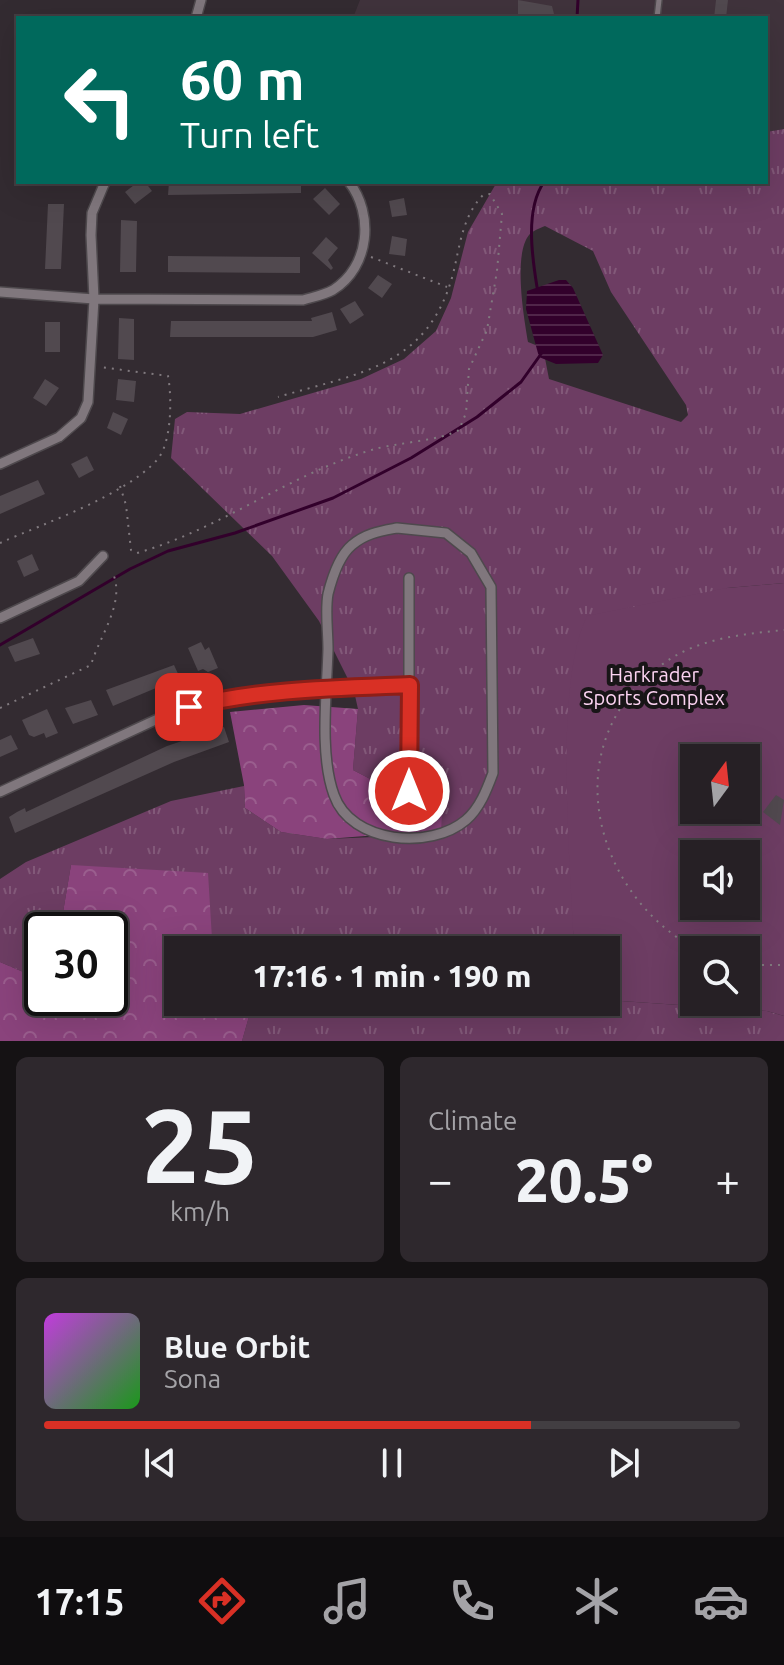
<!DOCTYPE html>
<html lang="en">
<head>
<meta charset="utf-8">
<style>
	:root { --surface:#262025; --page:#2e282d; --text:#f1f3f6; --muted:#a4a3a7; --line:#423e42; --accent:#d93025 }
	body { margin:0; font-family:Ubuntu,sans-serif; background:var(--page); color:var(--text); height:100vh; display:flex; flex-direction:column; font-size:30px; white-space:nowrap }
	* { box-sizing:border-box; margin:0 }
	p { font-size:26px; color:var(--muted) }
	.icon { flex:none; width:44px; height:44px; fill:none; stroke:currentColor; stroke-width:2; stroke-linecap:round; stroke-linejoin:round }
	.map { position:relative; height:1041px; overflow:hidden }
	.details { display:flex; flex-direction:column; gap:16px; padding:16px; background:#151214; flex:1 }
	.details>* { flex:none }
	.guide { position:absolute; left:16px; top:16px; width:752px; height:168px; border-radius:0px; box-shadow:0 8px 32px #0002,0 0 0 2px var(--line); background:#00695c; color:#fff; overflow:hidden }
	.needle { width:52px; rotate:15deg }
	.controls { position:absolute; left:680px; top:744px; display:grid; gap:16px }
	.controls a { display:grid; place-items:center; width:80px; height:80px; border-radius:0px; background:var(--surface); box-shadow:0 8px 32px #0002,0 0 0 2px var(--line); font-size:40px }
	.speed { position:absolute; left:24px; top:912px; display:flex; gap:16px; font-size:40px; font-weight:700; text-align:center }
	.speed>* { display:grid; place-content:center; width:104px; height:104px; border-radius:50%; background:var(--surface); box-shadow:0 8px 32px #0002,0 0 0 2px var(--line); line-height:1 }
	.speed .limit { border:4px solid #111; border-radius:12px; background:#fff; color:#111 }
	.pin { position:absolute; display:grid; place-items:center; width:68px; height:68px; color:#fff; margin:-34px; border-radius:16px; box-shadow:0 4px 12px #0006 }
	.me { position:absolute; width:88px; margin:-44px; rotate:0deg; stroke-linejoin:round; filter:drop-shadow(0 0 6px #0008) }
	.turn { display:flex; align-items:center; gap:28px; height:168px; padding:0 32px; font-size:36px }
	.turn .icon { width:104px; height:104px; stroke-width:2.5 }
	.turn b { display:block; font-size:56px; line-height:68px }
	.big { font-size:60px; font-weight:800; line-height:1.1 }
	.details .card { flex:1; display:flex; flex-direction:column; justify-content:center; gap:12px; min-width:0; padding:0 28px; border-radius:12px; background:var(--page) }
	.details .dial { align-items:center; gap:0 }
	.dial b { font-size:104px; line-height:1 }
	.song { display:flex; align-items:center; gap:24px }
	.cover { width:96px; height:96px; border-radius:12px; background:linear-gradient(135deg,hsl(290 70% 55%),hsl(120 70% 35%)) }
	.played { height:8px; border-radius:4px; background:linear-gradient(90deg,var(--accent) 70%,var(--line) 70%) }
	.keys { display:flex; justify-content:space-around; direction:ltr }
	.heat { display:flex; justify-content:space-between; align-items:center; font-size:44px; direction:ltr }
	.details .tiles { flex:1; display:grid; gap:16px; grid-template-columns:1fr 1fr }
	.card:last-child { grid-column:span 2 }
	.trip { position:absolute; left:164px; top:936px; width:456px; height:80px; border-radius:0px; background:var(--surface); box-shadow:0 8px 32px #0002,0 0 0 2px var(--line); font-weight:800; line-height:80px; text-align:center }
	.dock { display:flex; height:128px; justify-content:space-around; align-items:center; background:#0f0d0f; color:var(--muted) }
	.dock .icon { width:56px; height:56px }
	.dock .selected { color:var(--accent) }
	.dock b { font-size:36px; color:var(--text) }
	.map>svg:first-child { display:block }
	.built { fill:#40333c }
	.grass { fill:url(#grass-tufts); fill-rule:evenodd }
	.forest { fill:url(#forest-crowns) }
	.park { fill:#6d3d63; fill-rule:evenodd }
	.water { fill:url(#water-rules) }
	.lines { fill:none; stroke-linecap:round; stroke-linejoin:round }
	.stream { stroke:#32002b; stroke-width:3 }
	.building { fill:#51494f }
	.service-casing { stroke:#4e494d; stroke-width:8 }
	.minor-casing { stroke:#4e494d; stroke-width:12 }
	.path { stroke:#817a7f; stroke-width:2; stroke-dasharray:2 6; stroke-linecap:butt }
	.service { stroke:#80777d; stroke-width:5 }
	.minor { stroke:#80777d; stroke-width:9 }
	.route-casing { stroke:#8d1f18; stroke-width:20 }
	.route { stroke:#d93025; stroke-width:14 }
	.labels { text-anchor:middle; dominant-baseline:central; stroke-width:8; stroke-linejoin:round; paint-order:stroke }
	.park-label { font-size:20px; fill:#fcd3f2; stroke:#181517 }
</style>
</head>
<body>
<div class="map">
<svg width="784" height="1041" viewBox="0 0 784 1041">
	<defs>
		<pattern id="grass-tufts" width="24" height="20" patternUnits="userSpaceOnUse" patternTransform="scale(2)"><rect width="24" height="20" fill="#6d3d63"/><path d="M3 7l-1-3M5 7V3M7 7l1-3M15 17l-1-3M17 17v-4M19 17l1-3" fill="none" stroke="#825979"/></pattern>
		<pattern id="forest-crowns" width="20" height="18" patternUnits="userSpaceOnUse" patternTransform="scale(2)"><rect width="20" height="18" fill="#8a437c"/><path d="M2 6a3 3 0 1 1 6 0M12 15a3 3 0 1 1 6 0" fill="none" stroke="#9a5e8e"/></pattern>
		<pattern id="water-rules" width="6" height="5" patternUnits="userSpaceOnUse" patternTransform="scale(2)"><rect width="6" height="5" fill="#32002b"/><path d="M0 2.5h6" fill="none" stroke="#502549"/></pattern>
	</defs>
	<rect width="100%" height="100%" fill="#332b31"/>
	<path class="built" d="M360 0H784V129L766 132V18H353Z"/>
	<path class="grass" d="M784 129V583L727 588 568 752 574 950H223L212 939 71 865 60 930H42V980L0 962V879L26 862 171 801 244 786 245 808 281 832 327 839 398 836 443 798 399 794 353 770 358 709 354 691 319 621 272 556 171 458 175 419 187 412 240 414 361 379 404 359 436 331 451 298 468 232 497 182H766V132ZM545 226 593 251 611 292 686 405 688 415 681 422 549 379 543 348 528 342C524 318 513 255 529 235 532 231 540 228 545 226Z
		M606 1000 767 1011 784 1016V1041H242L250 1013 249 1002Z"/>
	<path class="forest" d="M304 705 358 709 353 770 399 794 443 798 441 830 327 839 281 832 245 808 244 785 230 712Z
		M71 865 208 873 212 939 223 950H178V1002H249L250 1013 242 1041H0V962L42 980V998H110V930H60Z"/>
	<path class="park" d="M784 583V1016L767 1011 606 1000V950H574C571 867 553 686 587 616L727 588ZM694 758H746V810H694ZM694 854H746V906H694ZM694 950H746V1002H694Z"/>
	<path class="water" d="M559 280H566L573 288 603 355 598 363 556 364 539 357 526 309 527 291Z"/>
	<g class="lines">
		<path class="stream" d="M577 18 578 0
			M537 287C532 256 525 209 544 182
			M0 645 130 569 168 551 235 533 333 498 411 458 477 417 521 382 541 354"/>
	</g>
	<path class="building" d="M518 0 552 6 555 18H518Z
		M716 0H728L726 18H714Z
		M138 182H145L152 191 135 204 125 192Z
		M169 182H301V193L168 195Z
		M325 188 340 204 329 215 313 199Z
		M404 198 407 215 392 217 389 201Z
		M48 204H64L61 269H45Z
		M121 220 137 221 136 272H120Z
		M392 236 407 239 405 256 389 254Z
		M326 237 338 248 328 260 333 268 331 270 312 253Z
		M168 256 300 257V273L168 272Z
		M378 275 392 284 382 298 368 288Z
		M355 301 364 315 350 324 340 309Z
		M332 312 337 330 313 337H170L171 321H312L311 318Z
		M119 318 134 319V360L118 359Z
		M45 322H60V352H45Z
		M45 379 59 388 46 406 33 398Z
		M118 379 136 381 134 402 116 400Z
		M113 412 128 419 121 435 107 428Z
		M87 456 94 470 79 478 71 464Z
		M38 480 45 494 0 514V496Z
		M32 554 39 570 24 577 17 561Z
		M33 638 40 654 15 662 8 647Z
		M201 642 205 650 209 647 218 668 208 672 203 669 198 671 188 648Z
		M174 665 180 678 113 706 106 690Z
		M91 700 98 715 73 724 65 708Z
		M47 709 58 733 46 738 44 733 34 737 29 735 22 720Z
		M224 727 229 742 174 762 15 833 9 817 17 812 25 808 26 812 167 746Z
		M11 735 18 749 0 757V740Z
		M776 795 784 800 780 825 763 812Z"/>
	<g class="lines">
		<g class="service-casing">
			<path id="service" d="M657 18 659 0"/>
		</g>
		<g class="minor-casing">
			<path id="minor" d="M196 18 201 0
				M0 292 94 299 303 300C313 297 324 295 333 290 370 267 374 214 349 182
				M0 464 59 437 81 418 88 402 94 299 91 235 92 213 105 182
				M397 528 446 533 471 553 491 587 493 773C487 789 480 808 466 820 431 850 351 844 334 795 319 754 327 691 328 649 328 631 325 610 328 594 332 578 340 555 352 545 366 533 381 531 397 528Z
				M409 578V791
				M0 618 79 581 103 556
				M0 792 164 716 213 701 326 688 410 685"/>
		</g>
		<path class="path" d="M371 257 447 287
			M120 486 126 505 131 550 137 553C221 529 291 473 375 449 396 443 443 440 459 430L466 413 469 369 487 330 497 271 502 214 490 194 483 195C462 217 460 246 453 274 428 367 359 373 278 397
			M0 543C45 523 124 496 157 460 172 443 172 397 168 376L100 367
			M0 708 91 665C99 637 124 605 114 576
			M697 950C588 890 555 737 667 661 701 638 744 634 784 630
			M746 965H784"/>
		<use href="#service" class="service"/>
		<use href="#minor" class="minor"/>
	</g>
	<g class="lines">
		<g class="route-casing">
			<path id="route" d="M189 707C260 689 337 688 410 685L409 791"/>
		</g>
		<use href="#route" class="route"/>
	</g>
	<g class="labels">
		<g class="park-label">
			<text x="654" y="674">Harkrader<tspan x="654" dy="23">Sports Complex</tspan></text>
		</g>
	</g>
</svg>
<div class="controls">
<a><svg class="needle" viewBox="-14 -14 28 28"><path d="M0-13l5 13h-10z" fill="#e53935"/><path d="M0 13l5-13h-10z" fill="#a4a3a7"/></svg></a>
<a><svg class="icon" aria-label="sound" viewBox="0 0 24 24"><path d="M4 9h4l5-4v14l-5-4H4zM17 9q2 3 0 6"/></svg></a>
<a><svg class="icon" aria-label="search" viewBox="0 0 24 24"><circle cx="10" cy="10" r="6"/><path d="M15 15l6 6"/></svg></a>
</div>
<div class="speed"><div class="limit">30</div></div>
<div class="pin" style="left:189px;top:707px;background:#d93025"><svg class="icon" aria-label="arrive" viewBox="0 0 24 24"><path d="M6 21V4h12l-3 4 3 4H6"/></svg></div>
<svg class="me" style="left:409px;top:791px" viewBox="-20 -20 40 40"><circle r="17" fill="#d93025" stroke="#fff" stroke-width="3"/><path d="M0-11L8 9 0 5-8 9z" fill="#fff"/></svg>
<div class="trip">17:16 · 1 min · 190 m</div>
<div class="guide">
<div class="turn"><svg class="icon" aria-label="left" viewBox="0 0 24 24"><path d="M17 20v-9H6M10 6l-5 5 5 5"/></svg><div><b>60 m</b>Turn left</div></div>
</div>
</div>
<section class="details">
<div class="tiles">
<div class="card dial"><b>25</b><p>km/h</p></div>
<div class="card"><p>Climate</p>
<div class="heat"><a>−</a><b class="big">20.5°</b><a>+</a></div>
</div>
<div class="card">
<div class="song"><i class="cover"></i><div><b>Blue Orbit</b><p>Sona</p></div></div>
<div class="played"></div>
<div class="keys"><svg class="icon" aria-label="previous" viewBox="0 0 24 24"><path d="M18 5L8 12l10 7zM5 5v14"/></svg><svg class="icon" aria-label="pause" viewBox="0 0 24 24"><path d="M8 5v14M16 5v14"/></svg><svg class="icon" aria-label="next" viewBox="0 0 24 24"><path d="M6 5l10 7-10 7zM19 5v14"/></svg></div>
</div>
</div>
</section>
<nav class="dock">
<b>17:15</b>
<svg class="icon selected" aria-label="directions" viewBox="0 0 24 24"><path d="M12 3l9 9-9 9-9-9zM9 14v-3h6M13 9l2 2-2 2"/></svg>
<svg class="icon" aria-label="music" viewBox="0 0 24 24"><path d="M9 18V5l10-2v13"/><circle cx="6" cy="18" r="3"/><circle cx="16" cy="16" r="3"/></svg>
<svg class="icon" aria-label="phone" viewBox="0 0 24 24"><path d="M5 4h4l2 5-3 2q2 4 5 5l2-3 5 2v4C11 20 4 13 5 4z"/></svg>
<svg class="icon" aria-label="climate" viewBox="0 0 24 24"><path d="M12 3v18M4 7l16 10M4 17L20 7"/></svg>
<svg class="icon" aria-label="car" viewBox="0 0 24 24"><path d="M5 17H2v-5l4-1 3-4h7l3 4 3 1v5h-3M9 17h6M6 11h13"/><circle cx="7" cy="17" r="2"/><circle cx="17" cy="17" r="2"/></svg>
</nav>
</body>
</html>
